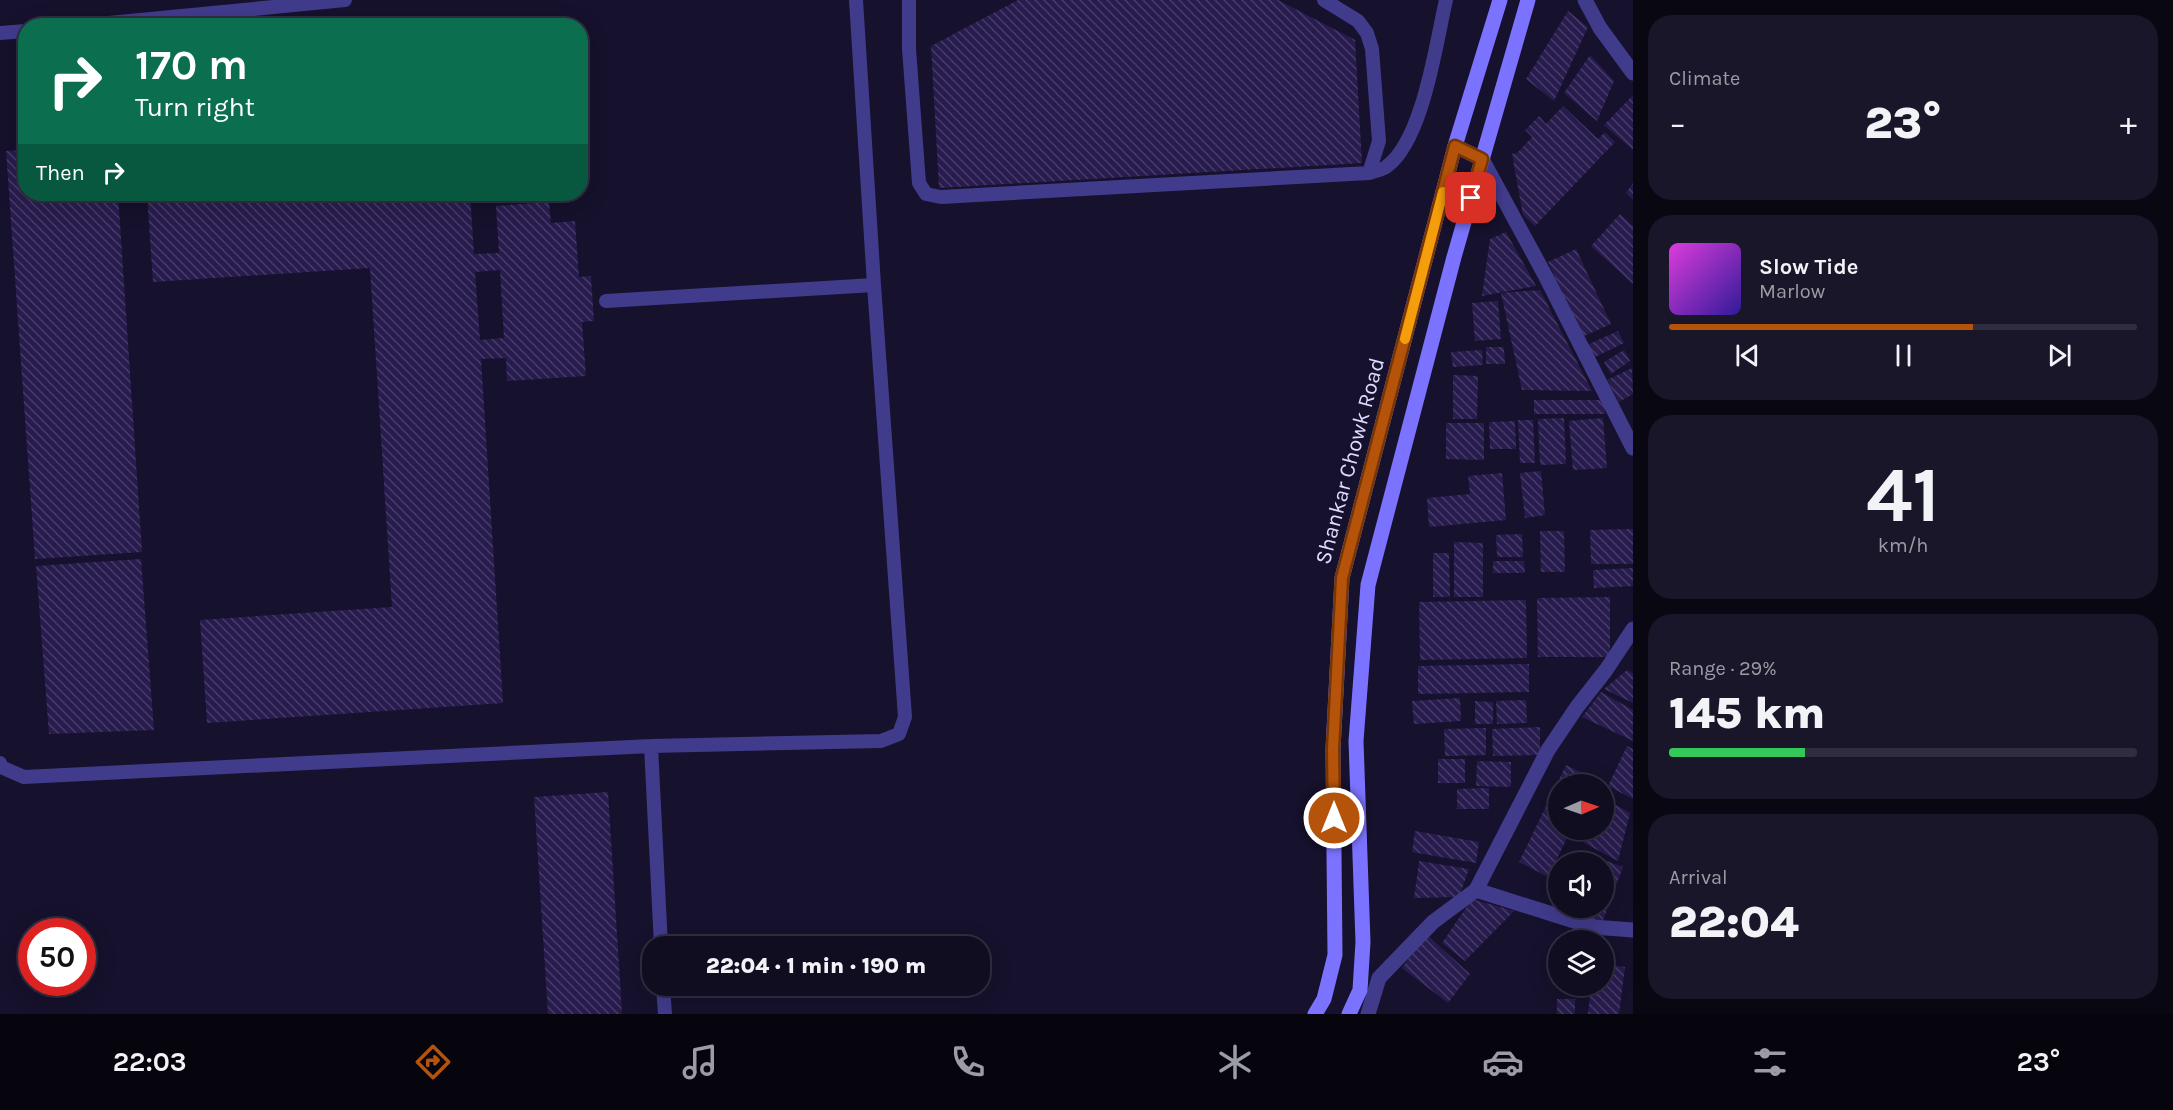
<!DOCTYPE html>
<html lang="en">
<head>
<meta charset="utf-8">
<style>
	:root { --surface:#100d21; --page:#19162a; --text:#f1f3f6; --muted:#9c9ca5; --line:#302d3f; --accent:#b45309 }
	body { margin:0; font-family:Karla,sans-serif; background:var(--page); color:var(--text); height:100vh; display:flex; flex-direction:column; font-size:22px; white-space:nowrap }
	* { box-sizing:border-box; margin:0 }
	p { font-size:20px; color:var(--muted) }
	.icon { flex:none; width:33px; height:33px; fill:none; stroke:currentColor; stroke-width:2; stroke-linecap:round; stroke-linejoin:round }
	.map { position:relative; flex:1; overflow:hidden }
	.drawer { display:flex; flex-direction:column; gap:15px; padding:15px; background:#090712; width:540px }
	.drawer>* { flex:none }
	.hud { position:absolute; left:18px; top:18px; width:570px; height:183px; border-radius:24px; box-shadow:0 6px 24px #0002,0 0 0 2px var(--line); background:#0b6e4f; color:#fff; overflow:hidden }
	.needle { width:39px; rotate:88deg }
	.fabs { position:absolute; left:1548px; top:774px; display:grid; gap:12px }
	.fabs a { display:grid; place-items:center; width:66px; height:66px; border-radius:50%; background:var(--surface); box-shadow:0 6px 24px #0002,0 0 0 2px var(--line); font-size:30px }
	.speed { position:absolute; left:18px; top:918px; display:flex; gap:12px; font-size:30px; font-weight:700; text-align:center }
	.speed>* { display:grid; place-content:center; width:78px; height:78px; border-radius:50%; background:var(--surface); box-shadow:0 6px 24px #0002,0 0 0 2px var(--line); line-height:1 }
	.speed .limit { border:9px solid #d22; background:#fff; color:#111 }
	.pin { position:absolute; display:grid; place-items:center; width:51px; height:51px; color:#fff; margin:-26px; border-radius:12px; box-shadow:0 3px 9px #0006 }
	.me { position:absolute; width:66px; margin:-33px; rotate:0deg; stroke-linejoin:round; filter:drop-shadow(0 0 4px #0008) }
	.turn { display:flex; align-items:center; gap:21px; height:126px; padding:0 18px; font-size:27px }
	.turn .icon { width:78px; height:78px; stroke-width:2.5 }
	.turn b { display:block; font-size:42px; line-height:51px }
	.then { display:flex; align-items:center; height:57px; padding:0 18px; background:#0003; gap:12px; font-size:22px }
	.big { font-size:45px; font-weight:800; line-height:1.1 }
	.drawer .card { flex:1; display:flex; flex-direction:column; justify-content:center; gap:9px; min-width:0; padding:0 21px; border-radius:24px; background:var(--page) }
	.drawer .dial { align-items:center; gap:0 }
	.dial b { font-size:78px; line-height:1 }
	.song { display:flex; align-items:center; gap:18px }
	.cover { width:72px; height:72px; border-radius:9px; background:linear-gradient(135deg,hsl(300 70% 55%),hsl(250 70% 35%)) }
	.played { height:6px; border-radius:3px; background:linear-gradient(90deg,var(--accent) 65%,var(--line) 65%) }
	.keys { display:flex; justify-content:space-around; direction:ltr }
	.heat { display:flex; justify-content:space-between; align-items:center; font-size:33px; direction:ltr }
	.charge { height:9px; border-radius:4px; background:linear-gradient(90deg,#34c759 29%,var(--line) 0) }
	.trip { position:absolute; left:642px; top:936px; width:348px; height:60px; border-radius:24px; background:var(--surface); box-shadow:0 6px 24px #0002,0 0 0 2px var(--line); font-weight:800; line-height:60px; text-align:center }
	.dock { display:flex; height:96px; justify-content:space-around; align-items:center; background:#06050d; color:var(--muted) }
	.dock .icon { width:42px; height:42px }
	.dock .current { color:var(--accent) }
	.dock b { font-size:27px; color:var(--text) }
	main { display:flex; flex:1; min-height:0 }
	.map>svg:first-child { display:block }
	.building { fill:url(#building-back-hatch); fill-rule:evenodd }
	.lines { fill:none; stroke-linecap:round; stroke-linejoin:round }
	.service { stroke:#413b8c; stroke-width:14 }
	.minor { stroke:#413b8c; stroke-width:15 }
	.secondary { stroke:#7b73ff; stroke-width:15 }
	.route-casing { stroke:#753606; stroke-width:15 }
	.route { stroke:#b45309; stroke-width:10 }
	.slow { stroke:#f59e0b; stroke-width:10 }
	.labels { text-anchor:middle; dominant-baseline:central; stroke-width:6; stroke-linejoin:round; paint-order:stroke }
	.street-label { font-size:22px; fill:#e1dcff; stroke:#16112c }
</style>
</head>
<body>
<main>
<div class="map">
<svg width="1633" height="1014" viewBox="0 0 1633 1014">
	<defs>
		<pattern id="building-back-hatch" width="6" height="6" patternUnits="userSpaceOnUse" patternTransform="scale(1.5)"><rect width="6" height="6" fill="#281c4e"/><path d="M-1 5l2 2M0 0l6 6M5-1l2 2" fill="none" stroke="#473c69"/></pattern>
	</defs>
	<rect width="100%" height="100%" fill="#16112c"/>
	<path class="building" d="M1018 0H1278L1355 40 1362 163 939 188 931 46Z
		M1568 11 1588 27 1554 101 1526 79Z
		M1590 55 1614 81 1597 121 1564 93Z
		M1633 95V150L1604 125Z
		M1563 106 1598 139 1605 132 1615 142 1535 226 1523 215 1512 154 1517 153 1532 137 1525 130 1539 116 1546 124Z
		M26 150V194H118L142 552 35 559 6 151Z
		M1633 183V200L1626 193Z
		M147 194H470L474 254 499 253 496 206 549 202 551 223 575 221 579 277 591 276 594 321 582 322 586 376 507 381 506 358 481 359 503 703 207 723 200 620 392 607 370 268 153 282ZM500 270 504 338 480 340 475 272Z
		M1620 214 1633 226V284L1591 246Z
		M1506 232 1536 286 1482 296 1490 239Z
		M1576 249 1611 324 1582 337 1548 262Z
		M1540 290 1592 391 1522 390 1501 293Z
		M1498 301 1501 339 1475 341 1472 303Z
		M1618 331 1624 343 1593 358 1587 345Z
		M1486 347H1504L1505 364H1486Z
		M1482 350 1483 365 1453 367 1451 352Z
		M1624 350 1630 361 1611 374 1604 362Z
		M1632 368 1633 394 1619 402 1607 380Z
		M1453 375 1478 376 1477 419H1453Z
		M1534 400H1605V414H1534Z
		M1564 418 1566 464 1540 465 1538 419Z
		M1603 418 1607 468 1573 470 1569 421Z
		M1518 420H1533L1535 463H1520Z
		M1515 421 1516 449H1490L1489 422Z
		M1446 423H1484V460L1446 459Z
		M1541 471 1545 515 1525 518 1520 473Z
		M1502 473 1506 520 1429 527 1427 498 1470 494 1468 476Z
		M1633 529V564H1591L1590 530Z
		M1540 531H1564L1565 572H1541Z
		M1522 534 1523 557H1497L1496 535Z
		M1454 542 1483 543V597H1454Z
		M1433 553H1449L1450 597H1433Z
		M141 559 154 730 49 734 36 566Z
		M1493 561H1524L1525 573H1493Z
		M1633 568V586L1594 588 1593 570Z
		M1610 597V657H1538L1537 598Z
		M1526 600 1527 658 1420 660 1419 602Z
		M1529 664V692L1418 694V666Z
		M1627 670 1633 673V703L1604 689Z
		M1601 692 1633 710V741L1582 717Z
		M1460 698 1461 721 1414 724 1412 701Z
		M1526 700 1527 723 1497 724 1496 701Z
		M1475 701 1493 702V724H1475Z
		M1540 727V755L1493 756 1492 729Z
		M1486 728V755L1445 756 1444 729Z
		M1627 746 1633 749V799L1608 786Z
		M1438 759H1465V783H1438Z
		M1477 761 1511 762V787L1476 786Z
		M1566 765 1595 779 1593 784H1558V830H1571L1548 877 1519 862Z
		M1489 788V809H1457V789Z
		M608 792 622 1014H548L534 797Z
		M1606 799 1630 813 1618 861 1584 843 1591 830H1604V804Z
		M1415 831 1479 842 1476 863 1412 852Z
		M1579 852 1598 859 1597 862H1574Z
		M1604 860 1623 867 1602 923 1583 916 1586 908H1604Z
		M1419 861 1469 869 1459 897 1414 898Z
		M1472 899 1514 911 1465 961 1442 943Z
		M1426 934 1470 974 1448 1003 1402 968Z
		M1604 964 1625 967 1619 1014H1588L1591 986H1604Z
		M1557 999H1575V1014H1557Z"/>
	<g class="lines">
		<path class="service" d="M909 0V49L919 183 926 194 941 197 1369 173 1379 141 1372 49 1367 33 1358 21 1324 0
			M78 26 345 0
			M0 33 26 31
			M1369 173C1375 171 1382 170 1386 167 1423 141 1436 43 1446 0
			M606 301 874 285
			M651 746 661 946
			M0 763 1 767 24 777 651 746 881 741 899 734 905 717 874 285 856 0
			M663 986 665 1014"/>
		<path class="minor" d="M1585 0 1600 28 1633 73
			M1455 146 1482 159 1546 277 1633 448
			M1476 890 1593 927 1633 930
			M1368 1014 1379 978 1433 922 1476 890 1548 750 1577 707 1606 670 1633 629"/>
		<path class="secondary" d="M1315 1014 1324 999 1335 955 1333 749 1342 578 1455 146 1500 0
			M1349 1014 1360 990 1363 942 1356 741 1368 585 1454 257 1528 0"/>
	</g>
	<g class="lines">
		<g class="route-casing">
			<path id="route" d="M1334 818 1333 749 1342 578 1455 146 1482 159 1471 198"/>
		</g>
		<use href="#route" class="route"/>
		<path class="slow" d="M1405 339 1443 192"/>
	</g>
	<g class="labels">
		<g class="street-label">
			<text transform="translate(1350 461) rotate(-75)">Shankar Chowk Road</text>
		</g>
	</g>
</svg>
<div class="fabs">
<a><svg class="needle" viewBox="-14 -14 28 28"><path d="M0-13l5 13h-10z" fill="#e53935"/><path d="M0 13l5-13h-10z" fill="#9c9ca5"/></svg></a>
<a><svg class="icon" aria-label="sound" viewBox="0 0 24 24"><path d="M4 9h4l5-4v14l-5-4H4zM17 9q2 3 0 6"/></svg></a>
<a><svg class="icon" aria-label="layers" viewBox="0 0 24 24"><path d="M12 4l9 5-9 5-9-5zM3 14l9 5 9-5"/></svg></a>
</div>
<div class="speed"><div class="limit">50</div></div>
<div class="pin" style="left:1471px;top:198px;background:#d93025"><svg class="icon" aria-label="arrive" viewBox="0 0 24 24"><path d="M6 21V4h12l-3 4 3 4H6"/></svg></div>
<svg class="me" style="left:1334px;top:818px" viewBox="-20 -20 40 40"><circle r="17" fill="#b45309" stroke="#fff" stroke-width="3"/><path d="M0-11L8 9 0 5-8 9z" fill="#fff"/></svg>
<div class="trip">22:04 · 1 min · 190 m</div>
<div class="hud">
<div class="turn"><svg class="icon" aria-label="right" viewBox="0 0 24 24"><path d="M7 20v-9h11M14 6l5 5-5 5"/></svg><div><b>170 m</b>Turn right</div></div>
<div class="then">Then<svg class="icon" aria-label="right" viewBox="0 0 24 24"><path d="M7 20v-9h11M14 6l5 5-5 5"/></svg></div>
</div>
</div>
<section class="drawer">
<div class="card"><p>Climate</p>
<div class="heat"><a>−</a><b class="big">23°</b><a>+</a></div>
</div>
<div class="card">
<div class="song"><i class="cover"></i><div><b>Slow Tide</b><p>Marlow</p></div></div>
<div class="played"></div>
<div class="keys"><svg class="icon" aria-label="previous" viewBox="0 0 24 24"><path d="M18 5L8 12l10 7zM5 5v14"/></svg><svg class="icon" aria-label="pause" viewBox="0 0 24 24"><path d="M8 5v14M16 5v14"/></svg><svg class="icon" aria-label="next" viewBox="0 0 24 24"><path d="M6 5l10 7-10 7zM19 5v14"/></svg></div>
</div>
<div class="card dial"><b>41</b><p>km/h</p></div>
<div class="card"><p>Range · 29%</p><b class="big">145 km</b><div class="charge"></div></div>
<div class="card"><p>Arrival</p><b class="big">22:04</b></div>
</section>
</main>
<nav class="dock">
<b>22:03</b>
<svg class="icon current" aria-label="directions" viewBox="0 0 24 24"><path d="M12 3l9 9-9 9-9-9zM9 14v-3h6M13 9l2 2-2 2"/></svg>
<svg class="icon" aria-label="music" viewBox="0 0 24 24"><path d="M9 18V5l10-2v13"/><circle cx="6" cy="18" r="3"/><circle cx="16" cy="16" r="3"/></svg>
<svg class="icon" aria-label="phone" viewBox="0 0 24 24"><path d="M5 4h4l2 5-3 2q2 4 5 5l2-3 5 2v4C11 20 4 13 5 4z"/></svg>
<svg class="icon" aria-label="climate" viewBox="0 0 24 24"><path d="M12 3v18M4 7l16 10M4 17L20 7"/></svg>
<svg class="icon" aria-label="car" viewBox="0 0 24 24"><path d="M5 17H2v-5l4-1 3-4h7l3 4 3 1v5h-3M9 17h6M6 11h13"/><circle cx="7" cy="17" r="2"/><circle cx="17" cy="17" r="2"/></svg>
<svg class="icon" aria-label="filters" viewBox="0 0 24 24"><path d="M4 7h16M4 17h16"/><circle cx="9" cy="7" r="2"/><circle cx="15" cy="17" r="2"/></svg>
<b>23°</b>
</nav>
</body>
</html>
